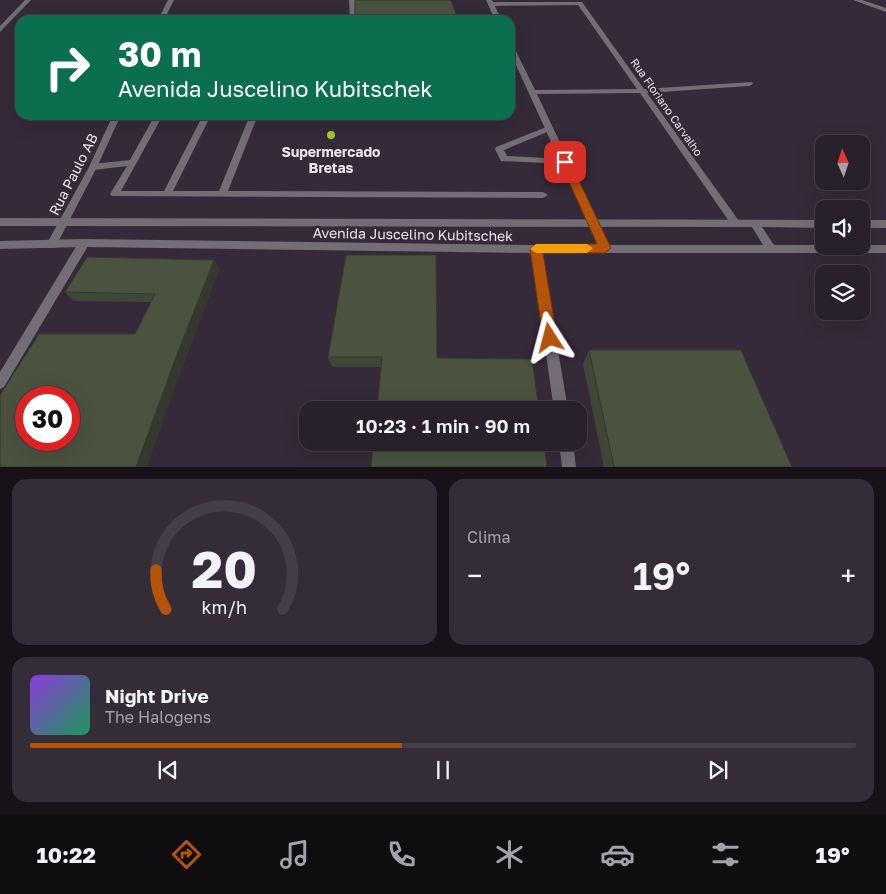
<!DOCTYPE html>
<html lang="pt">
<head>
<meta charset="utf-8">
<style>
	:root { --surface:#28202b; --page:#342d37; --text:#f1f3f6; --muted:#a5a3a9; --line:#443e47; --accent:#b45309 }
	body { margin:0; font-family:"Golos Text",sans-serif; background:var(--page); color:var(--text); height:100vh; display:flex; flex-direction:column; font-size:19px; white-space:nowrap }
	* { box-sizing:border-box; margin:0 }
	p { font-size:16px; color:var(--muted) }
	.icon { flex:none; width:28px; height:28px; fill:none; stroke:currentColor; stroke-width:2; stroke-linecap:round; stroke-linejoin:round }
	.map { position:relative; height:467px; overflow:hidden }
	.drawer { display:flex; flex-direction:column; gap:12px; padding:12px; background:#161218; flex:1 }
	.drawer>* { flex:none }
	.top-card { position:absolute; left:15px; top:15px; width:500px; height:105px; border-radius:15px; box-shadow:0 5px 20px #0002,0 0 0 1px var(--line); background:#0b6e4f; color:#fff; overflow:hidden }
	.needle { width:32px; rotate:357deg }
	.buttons { position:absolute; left:815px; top:135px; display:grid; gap:10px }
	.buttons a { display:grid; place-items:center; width:55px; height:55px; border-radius:10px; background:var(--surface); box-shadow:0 5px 20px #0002,0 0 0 1px var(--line); font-size:25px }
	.speed { position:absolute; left:15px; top:386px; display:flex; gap:10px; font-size:25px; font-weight:700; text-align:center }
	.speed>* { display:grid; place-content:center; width:65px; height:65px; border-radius:50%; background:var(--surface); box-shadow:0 5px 20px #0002,0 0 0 1px var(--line); line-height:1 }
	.speed .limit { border:8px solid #d22; background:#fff; color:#111 }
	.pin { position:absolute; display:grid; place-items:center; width:42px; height:42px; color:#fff; margin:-21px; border-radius:10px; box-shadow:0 2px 8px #0006 }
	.me { position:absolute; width:55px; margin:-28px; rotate:351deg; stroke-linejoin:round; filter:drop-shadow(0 0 4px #0008) }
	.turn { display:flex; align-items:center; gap:18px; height:105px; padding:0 20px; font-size:22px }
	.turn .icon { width:65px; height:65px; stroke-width:2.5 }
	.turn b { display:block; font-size:35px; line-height:42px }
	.big { font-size:38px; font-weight:600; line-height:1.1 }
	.drawer .widget { flex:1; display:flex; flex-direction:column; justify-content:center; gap:8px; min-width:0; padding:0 18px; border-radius:15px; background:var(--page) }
	.drawer .dial { align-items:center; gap:0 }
	.dial svg { height:130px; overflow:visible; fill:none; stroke:var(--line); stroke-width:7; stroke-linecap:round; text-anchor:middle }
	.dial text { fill:var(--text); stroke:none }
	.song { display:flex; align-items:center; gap:15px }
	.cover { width:60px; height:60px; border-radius:8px; background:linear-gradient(135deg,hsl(270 70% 55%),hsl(150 70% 35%)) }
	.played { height:5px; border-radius:2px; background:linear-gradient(90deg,var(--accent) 45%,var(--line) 45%) }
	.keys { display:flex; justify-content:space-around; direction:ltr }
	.heat { display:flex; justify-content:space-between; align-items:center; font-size:28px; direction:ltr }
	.drawer .tiles { flex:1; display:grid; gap:12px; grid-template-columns:1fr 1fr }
	.widget:last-child { grid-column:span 2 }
	.trip { position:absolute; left:299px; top:401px; width:288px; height:50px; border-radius:15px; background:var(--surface); box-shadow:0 5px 20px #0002,0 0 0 1px var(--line); font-weight:600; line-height:50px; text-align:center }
	.tab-bar { display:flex; height:80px; justify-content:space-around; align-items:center; background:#100d11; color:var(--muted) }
	.tab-bar .icon { width:35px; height:35px }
	.tab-bar .on { color:var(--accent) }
	.tab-bar b { font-size:22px; color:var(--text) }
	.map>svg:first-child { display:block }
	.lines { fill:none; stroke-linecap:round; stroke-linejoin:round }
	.service { fill:#736d75; fill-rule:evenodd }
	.minor { fill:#736d75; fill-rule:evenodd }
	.tertiary { fill:#736d75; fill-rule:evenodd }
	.wall { fill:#414737 }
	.shaded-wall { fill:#35392d }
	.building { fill:#4c5240; stroke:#35392d; fill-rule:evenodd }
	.route { fill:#b45309; stroke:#753606 }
	.slow { fill:#f59e0b }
	.poi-dot { fill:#a1c92a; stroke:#352a39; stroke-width:2 }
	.labels { text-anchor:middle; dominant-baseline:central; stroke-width:5; stroke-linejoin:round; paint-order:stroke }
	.far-street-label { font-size:11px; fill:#eae3ed; stroke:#352a39 }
	.poi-label { font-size:14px; font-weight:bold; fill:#eae3ed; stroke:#352a39 }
	.street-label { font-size:14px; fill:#eae3ed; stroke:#352a39 }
</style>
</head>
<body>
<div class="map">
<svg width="886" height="467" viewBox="0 0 886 467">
	<rect width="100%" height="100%" fill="#352a39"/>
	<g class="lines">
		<path class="service" d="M349 0H355L356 20H350Z
			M155 115H163L121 191H164L203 115H211L173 191H219L250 115H258L228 191 543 192 548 195 543 198 112 196 110 194 127 166 93 170 89 167 93 164 130 160Z
			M549 126H552V130L504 150 507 156 565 159 568 160 569 162 568 164 501 161 495 149 496 147Z"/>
		<path class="minor" d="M25 0H31L0 32V26Z
			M168 0H174L164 20H158Z
			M486 0H492L493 2H582L644 89 752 82 753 84 749 86 647 93 739 221 741 224 739 227H733L640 93 537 94 610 248 609 251H601L510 52V43L513 45 535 90 637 89 578 5 495 6 501 20H495Z
			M853 0H862L886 8V12Z
			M113 115H121L97 167 55 248H47L46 245 89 167Z
			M84 239 88 240 89 243 88 246 4 387 0 389V372L80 240Z
			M536 245 540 246 541 249 568 410H554L531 249 532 246Z
			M559 442H573L576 467H562Z"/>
		<path class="tertiary" d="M0 218 824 220V228L762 227 774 245H886V253H536L84 247 0 249V241L84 239 536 245H763L752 227 0 226Z
			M861 220H886V228H861Z"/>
	</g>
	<path class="wall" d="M436 255 381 367H332L328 357Z
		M214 260 219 269 182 368 151 302 73 301 65 292Z
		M589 350 792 467H604L583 364Z"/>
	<path class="shaded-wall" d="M214 260 219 269 182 368 147 467H136L175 360Z"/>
	<path class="building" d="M355 0H451L458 20H355Z
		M346 255H436L437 358 532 359 539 410H377L382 357H328Z
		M87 257 214 260 175 360 136 467H0V395L39 334H135L155 294 65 292ZM26 398H69V440H26Z
		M589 350H741L792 467H614Z
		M373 442H544L547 467H371Z"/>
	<path class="route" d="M565 159 570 162 611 248 605 253H543L557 338 555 343 550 344 545 343 543 338 530 249 536 244H597L560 162Z"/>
	<path class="slow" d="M536 244H587L593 248 587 253H536L530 249Z"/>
	<circle class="poi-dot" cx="331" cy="135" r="5"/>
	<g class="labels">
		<g class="far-street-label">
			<text transform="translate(667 107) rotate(55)">Rua Floriano Carvalho</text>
		</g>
		<g class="poi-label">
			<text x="331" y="151">Supermercado<tspan x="331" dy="16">Bretas</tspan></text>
		</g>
		<g class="street-label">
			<text transform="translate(73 174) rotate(-63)">Rua Paulo AB</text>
			<text transform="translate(413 234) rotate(1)">Avenida Juscelino Kubitschek</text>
		</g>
	</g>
</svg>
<div class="buttons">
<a><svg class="needle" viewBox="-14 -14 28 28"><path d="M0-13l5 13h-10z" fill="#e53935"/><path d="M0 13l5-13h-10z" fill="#a5a3a9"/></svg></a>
<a><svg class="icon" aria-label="sound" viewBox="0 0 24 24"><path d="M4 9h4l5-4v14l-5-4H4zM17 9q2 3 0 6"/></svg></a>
<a><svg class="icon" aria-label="layers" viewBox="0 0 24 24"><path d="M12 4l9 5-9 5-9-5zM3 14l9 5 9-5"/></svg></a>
</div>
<div class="speed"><div class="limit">30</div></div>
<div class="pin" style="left:565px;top:162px;background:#d93025"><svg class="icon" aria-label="arrive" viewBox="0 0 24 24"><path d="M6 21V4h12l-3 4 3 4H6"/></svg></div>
<svg class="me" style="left:550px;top:338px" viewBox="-20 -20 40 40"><path d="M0-17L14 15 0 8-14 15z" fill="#b45309" stroke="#fff" stroke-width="4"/></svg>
<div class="trip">10:23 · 1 min · 90 m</div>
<div class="top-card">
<div class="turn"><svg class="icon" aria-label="right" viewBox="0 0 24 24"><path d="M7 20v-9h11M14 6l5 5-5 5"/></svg><div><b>30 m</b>Avenida Juscelino Kubitschek</div></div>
</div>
</div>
<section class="drawer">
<div class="tiles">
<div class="widget dial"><svg viewBox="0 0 100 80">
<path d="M14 69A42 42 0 1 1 86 69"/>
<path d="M14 69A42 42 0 0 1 8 45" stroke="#b45309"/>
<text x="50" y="56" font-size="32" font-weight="700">20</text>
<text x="50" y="72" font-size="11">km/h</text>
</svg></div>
<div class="widget"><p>Clima</p>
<div class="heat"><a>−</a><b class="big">19°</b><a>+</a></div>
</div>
<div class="widget">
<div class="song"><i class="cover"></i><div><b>Night Drive</b><p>The Halogens</p></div></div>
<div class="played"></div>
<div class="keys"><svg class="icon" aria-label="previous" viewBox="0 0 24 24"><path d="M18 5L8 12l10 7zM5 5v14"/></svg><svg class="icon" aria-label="pause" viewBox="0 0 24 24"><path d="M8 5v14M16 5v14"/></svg><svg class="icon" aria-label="next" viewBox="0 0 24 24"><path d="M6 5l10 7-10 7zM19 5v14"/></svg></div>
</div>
</div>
</section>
<nav class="tab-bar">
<b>10:22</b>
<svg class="icon on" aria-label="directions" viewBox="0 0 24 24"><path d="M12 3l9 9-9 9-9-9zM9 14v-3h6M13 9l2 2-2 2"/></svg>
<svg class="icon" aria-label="music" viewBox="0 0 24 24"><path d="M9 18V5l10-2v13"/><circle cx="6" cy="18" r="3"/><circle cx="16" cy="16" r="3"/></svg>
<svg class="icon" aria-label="phone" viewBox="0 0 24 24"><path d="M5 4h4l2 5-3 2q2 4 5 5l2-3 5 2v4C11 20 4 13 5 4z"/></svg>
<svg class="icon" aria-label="climate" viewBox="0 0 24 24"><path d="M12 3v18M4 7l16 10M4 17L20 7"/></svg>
<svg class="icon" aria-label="car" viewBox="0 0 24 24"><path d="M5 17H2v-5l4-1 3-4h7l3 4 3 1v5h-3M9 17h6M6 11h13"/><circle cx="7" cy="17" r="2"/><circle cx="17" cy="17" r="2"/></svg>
<svg class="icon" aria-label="filters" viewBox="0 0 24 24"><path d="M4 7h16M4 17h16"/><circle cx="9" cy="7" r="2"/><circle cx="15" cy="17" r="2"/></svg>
<b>19°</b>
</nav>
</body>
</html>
